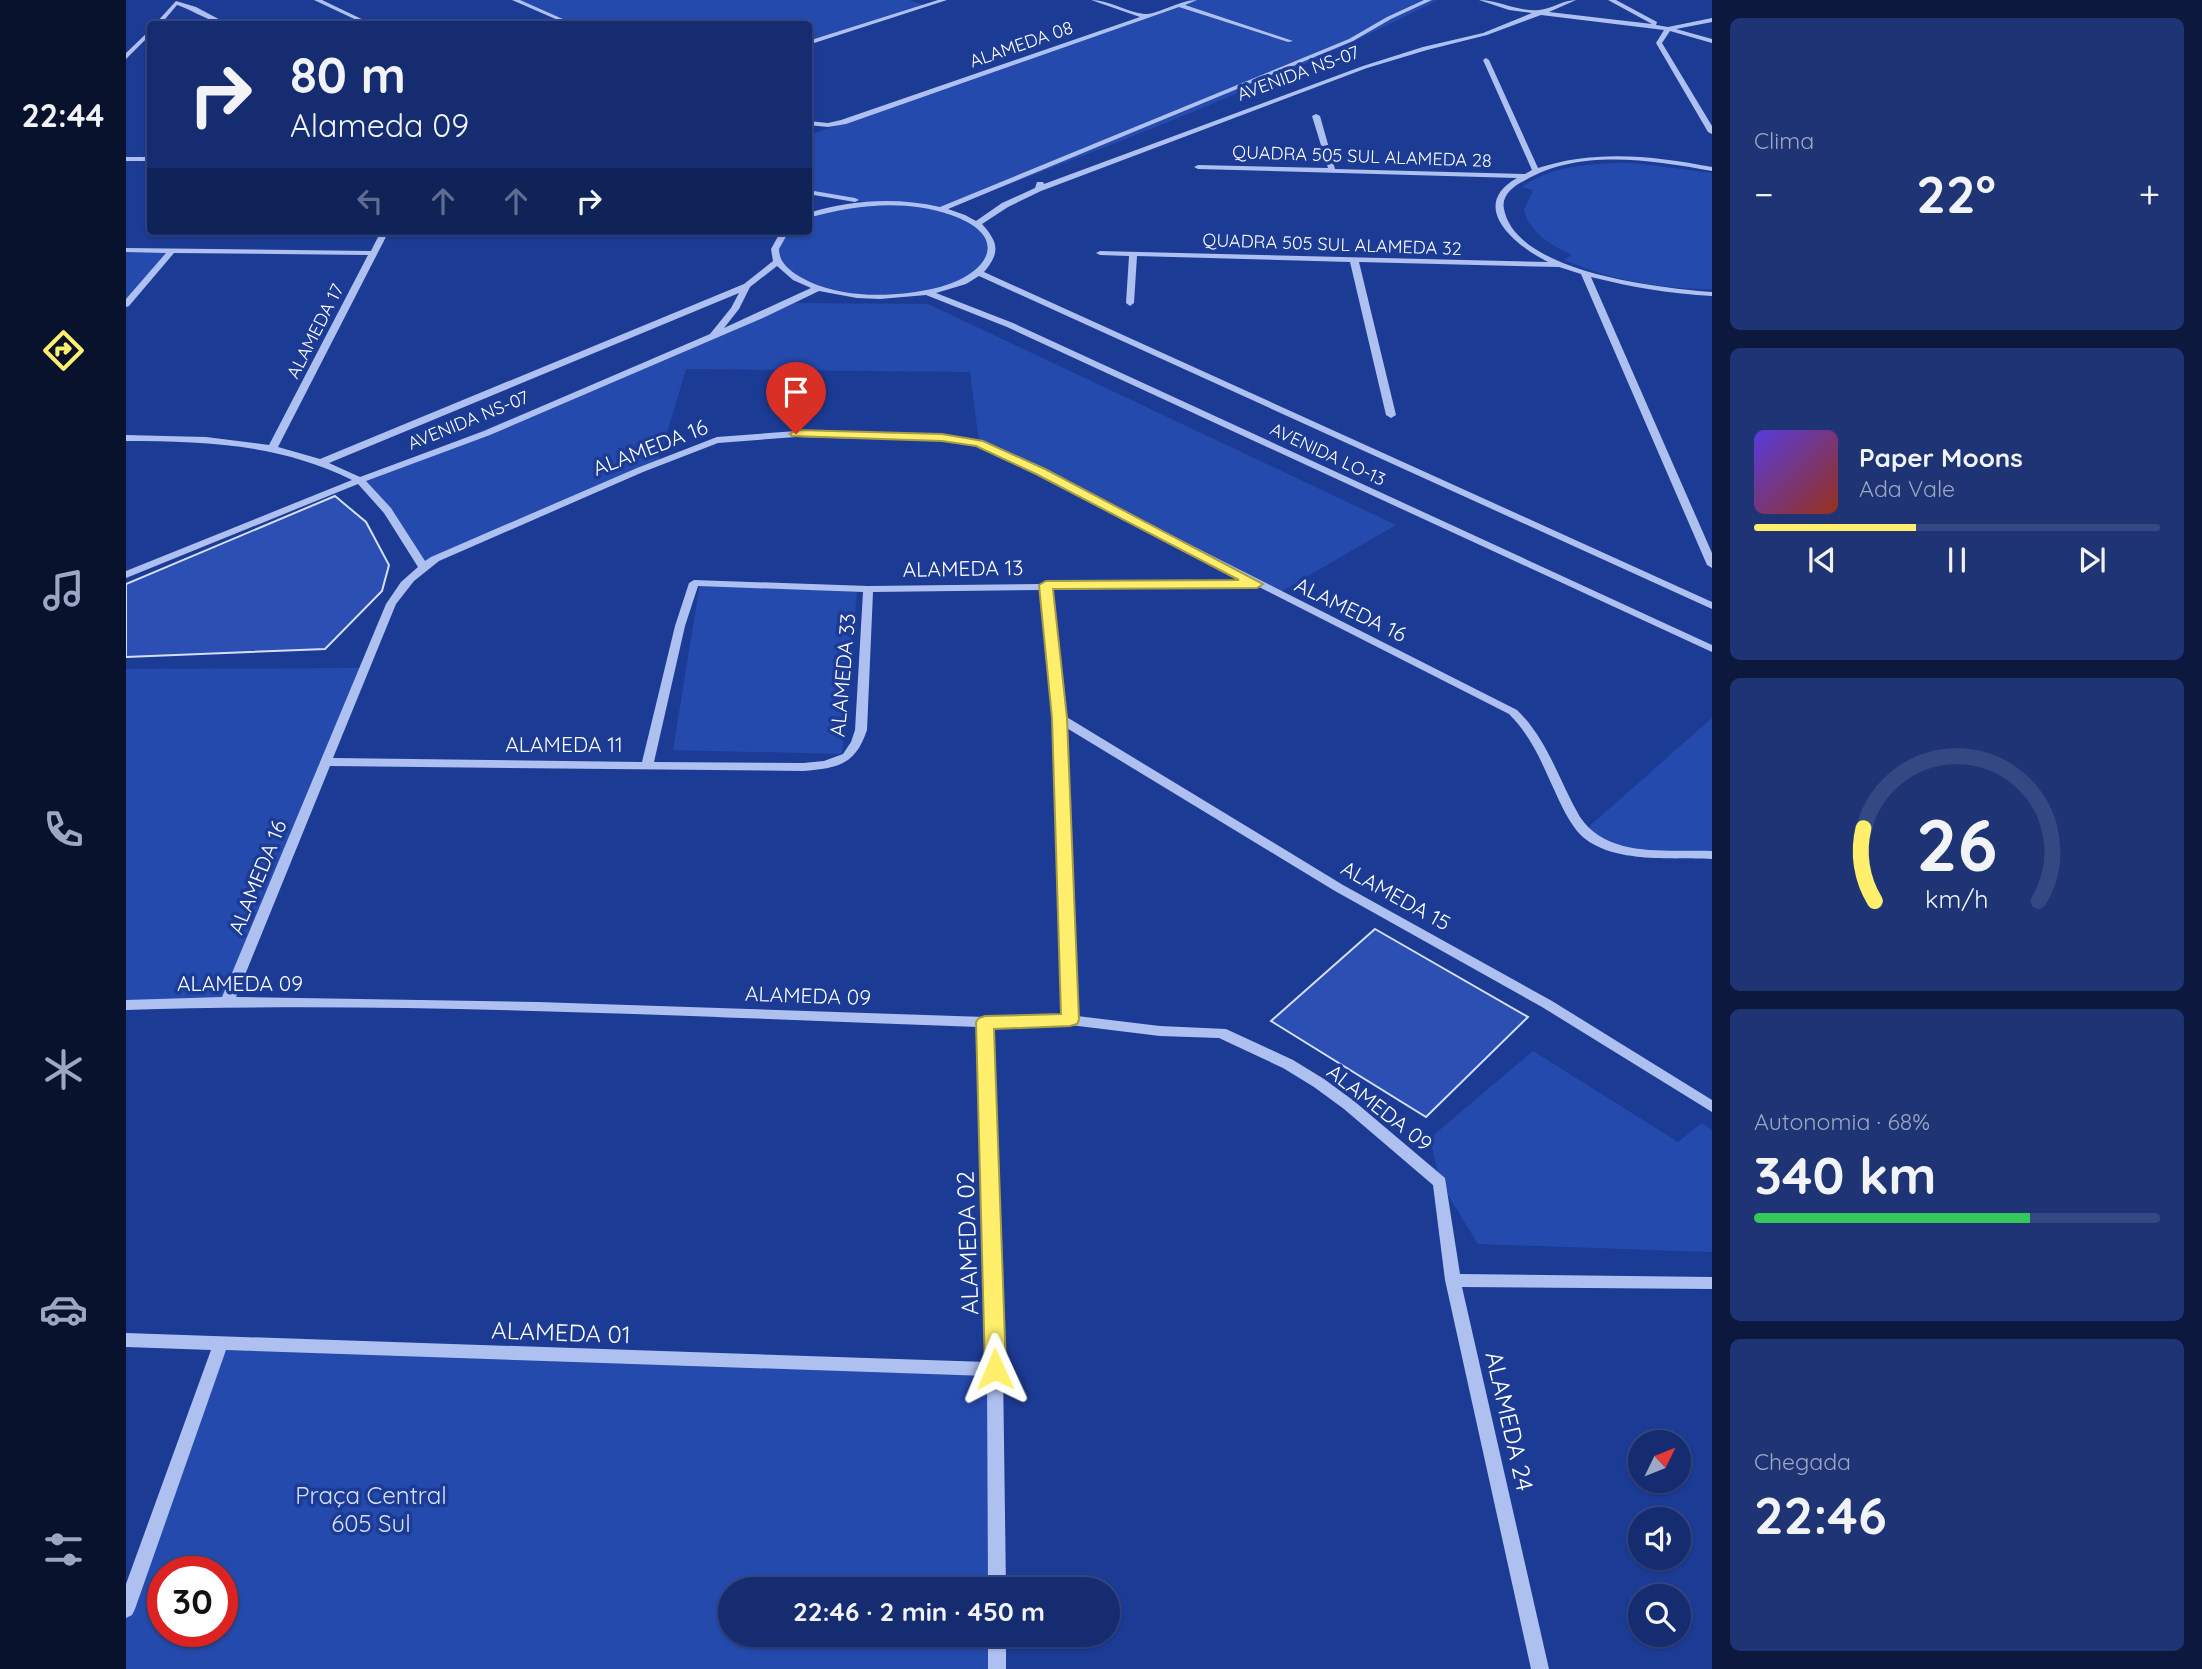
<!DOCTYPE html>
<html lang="pt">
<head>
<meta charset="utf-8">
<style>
	:root { --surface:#152c70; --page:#1e3475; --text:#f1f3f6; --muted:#9da7c3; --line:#344883; --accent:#ffef6c }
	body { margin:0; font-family:Quicksand,sans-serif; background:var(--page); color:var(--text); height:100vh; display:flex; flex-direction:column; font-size:26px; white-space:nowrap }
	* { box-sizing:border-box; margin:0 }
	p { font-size:23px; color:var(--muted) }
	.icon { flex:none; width:38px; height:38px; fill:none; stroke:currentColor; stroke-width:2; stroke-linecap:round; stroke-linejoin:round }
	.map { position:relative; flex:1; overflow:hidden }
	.drawer { display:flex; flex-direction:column; gap:18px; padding:18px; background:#0c183e; width:490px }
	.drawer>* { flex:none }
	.top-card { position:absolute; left:21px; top:21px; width:665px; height:214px; border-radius:7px; box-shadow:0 2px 5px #0004,0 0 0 2px var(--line); background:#152c70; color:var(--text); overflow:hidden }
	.needle { width:46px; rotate:47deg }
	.fabs { position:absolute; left:1502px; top:1430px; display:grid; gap:14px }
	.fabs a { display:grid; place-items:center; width:63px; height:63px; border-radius:50%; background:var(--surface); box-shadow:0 2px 5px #0004,0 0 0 2px var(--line); font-size:35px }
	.speed { position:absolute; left:21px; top:1556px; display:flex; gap:14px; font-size:35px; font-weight:700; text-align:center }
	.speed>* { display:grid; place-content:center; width:91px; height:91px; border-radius:50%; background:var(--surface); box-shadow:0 2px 5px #0004,0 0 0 2px var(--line); line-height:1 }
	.speed .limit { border:10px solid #d22; background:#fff; color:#111 }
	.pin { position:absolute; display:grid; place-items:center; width:60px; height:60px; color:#fff; margin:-72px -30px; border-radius:50% 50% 50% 0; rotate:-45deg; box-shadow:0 0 7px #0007 }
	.pin .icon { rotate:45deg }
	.me { position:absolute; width:77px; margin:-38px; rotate:359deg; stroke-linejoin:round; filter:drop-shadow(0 0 5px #0008) }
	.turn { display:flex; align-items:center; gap:24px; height:147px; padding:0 28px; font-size:32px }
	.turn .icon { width:91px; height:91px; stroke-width:2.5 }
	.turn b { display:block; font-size:49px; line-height:60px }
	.lanes { display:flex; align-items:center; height:66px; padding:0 28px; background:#0003; justify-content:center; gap:35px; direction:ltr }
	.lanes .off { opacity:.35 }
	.big { font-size:52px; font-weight:700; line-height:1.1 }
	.drawer .tile { flex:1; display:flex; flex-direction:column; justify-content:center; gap:10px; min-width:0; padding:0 24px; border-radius:10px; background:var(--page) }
	.drawer .dial { align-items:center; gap:0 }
	.dial svg { height:182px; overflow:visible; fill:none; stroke:var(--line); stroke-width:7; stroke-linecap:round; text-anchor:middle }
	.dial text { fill:var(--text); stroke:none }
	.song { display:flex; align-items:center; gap:21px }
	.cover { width:84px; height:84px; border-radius:10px; background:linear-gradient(135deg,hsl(250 70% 55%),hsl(10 70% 35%)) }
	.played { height:7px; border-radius:4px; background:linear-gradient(90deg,var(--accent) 40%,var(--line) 40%) }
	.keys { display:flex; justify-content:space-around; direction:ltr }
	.heat { display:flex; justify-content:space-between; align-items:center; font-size:38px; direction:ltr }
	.charge { height:10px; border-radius:5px; background:linear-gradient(90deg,#34c759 68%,var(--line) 0) }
	.trip { position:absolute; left:592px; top:1577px; width:402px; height:70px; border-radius:35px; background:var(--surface); box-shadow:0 2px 5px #0004,0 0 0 2px var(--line); font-weight:700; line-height:70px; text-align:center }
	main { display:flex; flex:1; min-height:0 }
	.dock { display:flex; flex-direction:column; width:126px; justify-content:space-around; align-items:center; background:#08122d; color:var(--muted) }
	.dock .icon { width:49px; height:49px }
	.dock .on { color:var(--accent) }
	.dock b { font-size:32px; color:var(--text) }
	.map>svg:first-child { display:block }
	.green { fill:#254aae; fill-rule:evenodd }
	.building { fill:#2b4fb3; stroke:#d5dffb; stroke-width:2 }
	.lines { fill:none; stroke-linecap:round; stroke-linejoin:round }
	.minor { fill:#aec0ef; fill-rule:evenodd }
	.route { fill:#ffef6c; stroke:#a69b46; stroke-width:2 }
	.labels { text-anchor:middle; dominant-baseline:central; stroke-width:7; stroke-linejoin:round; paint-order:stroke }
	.far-street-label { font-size:18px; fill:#fff; stroke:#1c3b95 }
	.street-label { font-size:21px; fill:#fff; stroke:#1c3b95 }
	.near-street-label { font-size:24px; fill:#fff; stroke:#1c3b95 }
	.near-park-label { font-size:24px; fill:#d5dffb; stroke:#1c3b95 }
</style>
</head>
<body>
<main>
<nav class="dock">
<b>22:44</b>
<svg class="icon on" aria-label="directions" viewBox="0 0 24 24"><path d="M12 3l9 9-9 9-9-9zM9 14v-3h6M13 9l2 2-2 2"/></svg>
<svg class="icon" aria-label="music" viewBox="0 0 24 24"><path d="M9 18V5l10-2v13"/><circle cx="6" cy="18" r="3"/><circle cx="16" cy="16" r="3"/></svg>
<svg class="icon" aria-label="phone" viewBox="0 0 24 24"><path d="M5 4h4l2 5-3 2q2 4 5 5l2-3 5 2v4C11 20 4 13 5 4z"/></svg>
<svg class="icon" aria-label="climate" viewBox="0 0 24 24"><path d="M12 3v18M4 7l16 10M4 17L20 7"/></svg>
<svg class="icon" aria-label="car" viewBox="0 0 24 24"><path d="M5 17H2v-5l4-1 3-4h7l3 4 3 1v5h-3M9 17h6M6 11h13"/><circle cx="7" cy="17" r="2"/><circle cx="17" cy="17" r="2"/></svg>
<svg class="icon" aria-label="filters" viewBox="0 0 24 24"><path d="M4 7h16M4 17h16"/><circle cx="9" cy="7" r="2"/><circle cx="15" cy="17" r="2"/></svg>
</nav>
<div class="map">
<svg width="1586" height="1669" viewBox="0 0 1586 1669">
	<rect width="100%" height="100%" fill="#1c3b95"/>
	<path class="green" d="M389 0H783L800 6 683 43 682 24H445Z
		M1068 0H1312C1153 81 984 147 816 209L851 224 867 253C863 259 858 270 851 274 799 303 726 305 673 278 664 274 653 268 650 257 649 252 650 246 650 241L659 231H682L683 218 740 202 683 192V135Z
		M1508 163 1586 173V289C1535 289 1485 280 1438 260L1446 255C1426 245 1404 234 1398 210L1407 190 1396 187C1427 164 1470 163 1508 163Z
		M0 250 45 252 0 303Z
		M664 303 802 304 1270 525 1151 594 853 443 844 372 560 369 532 463 297 567 234 481Z
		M574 583 731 592 716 754 547 750Z
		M238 668 101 1002 0 1005V669Z
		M1586 718V855L1507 851 1458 831Z
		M1407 1051 1552 1142 1576 1123 1586 1130V1252L1352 1244 1314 1182 1304 1138Z
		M95 1343 869 1369 867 1589H604V1634L867 1635V1669H0V1609ZM37 1572H96V1631H37Z"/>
	<path class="building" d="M209 496 240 522 263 565 256 591 199 649 0 657V584Z
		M1249 929 1402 1017 1300 1117 1145 1021Z"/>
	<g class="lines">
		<path class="minor" d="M188 0H196L246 24H239Z
			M386 0H394L448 24H441Z
			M812 0H821L682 45V41Z
			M965 0C984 0 1000 12 1018 14 1032 15 1053 0 1071 0L1059 5 1167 41 1162 42 1053 7 720 124 702 127 682 125V121L702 123 715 120 1014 17Z
			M1298 0H1306L1265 19 1227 41 822 209 839 215 850 221 876 203 909 188 911 182H917L918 184 1237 66 1297 47 1357 33 1406 13 1383 10 1353 0C1373 0 1392 12 1413 10 1426 9 1436 0 1450 0L1423 12 1526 24 1482 0H1490L1531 22 1530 25 1542 27 1586 18V22L1550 29 1586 39V43L1544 31 1536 43 1586 126V134L1582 132 1530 43 1538 30 1415 15 1361 35 1301 50 1241 68 915 191 882 207 856 224C872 242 875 252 858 272L1586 602V609L853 276 840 284 810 293 887 323 1586 645V652L881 327 800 295 754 299 731 298 693 291 639 317 364 435 240 481 265 508 299 561 305 557 511 468 591 437 670 431 816 435 865 444 1391 710C1422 740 1433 781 1454 817 1482 859 1542 849 1586 851V859C1546 857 1480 865 1451 831 1440 817 1433 800 1425 783 1414 758 1403 734 1383 714L1131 586 926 590 939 716 1217 885 1426 1001 1586 1100V1112L1416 1007 1209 891 939 727 951 1016 1034 1026 1100 1029 1167 1060 1198 1079 1228 1101 1319 1178 1334 1274 1586 1277V1289L1336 1287 1423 1669H1405L1319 1280 1307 1185 1218 1109 1188 1087 1157 1068 1093 1038 1034 1036 944 1025 866 1027 877 1369 880 1589H862L861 1376 100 1350 9 1609 6 1615 0 1618V1584L85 1350 0 1347V1333L861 1362 852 1027C569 1017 284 1001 0 1010V1000L96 997 260 604 275 582 292 567 258 513 232 484 0 578V571L226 480C154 444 78 441 0 441V435L80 437 143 445 242 255 48 253 3 306 0 307V299L40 253 0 252V248L245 251 255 231H263L152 447 194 459 618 284 647 261 645 249 655 231H663L653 249C653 266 670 275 684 282 721 299 772 297 810 288 861 276 888 237 825 215 777 199 730 205 682 218V213C726 200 769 197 814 207L1223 39 1261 17ZM651 266 667 280 685 288 598 328 613 309 624 287ZM613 293 605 308 584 334 358 431 234 477 203 463ZM670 437 816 441 859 448 1120 581 924 583 920 582 916 584 742 586 568 580 563 583 549 626 516 762 207 758 270 604 288 581 313 561 517 472 592 443ZM572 586 737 592 729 730 725 742 717 754 698 761 677 763 528 762 559 626ZM915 590 927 718 937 1015 859 1017 412 1002 110 997 204 766 677 771C711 768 729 766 741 730L747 592Z
			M50 1 70 7 102 24C88 25 67 10 51 5L35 24H29Z
			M24 30V35L0 59V53Z
			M1360 58 1363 60 1412 168C1469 149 1529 156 1586 167V171C1526 160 1453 148 1398 181 1387 186 1375 196 1378 209 1390 273 1534 288 1586 292V296C1545 294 1505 287 1465 277L1586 553V568L1581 565 1455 274 1433 267 1233 262 1270 415 1265 418 1260 415 1224 262 1011 256 1008 303 1004 306 1000 303 1003 256 974 255 970 253 974 251 1422 262C1392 247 1340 207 1391 178L1072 169 1068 167 1072 165 1202 168 1186 116 1190 114 1194 116 1209 169 1399 174 1406 170 1357 60Z
			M0 157H24V161H0Z
			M682 190 729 198 733 200 729 202 682 194Z
			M862 1634H880V1669H862Z"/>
	</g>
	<path class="route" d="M670 430 816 434 857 441 919 469 1137 584 1131 588 927 589 941 718 953 1020 951 1024 944 1026 868 1029 880 1369 877 1376 869 1378 862 1376 859 1369 850 1022 853 1018 859 1016 935 1014 926 718 913 585 920 581 1113 580 910 474 850 446 816 441 666 436 664 434Z"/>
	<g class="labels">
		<g class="far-street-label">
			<text transform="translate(895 44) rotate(-19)">ALAMEDA 08</text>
			<text transform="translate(1172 73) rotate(-20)">AVENIDA NS-07</text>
			<text transform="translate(1236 156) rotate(2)">QUADRA 505 SUL ALAMEDA 28</text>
			<text transform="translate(1206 244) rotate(2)">QUADRA 505 SUL ALAMEDA 32</text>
			<text transform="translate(189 331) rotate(-63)">ALAMEDA 17</text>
			<text transform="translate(342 420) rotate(-22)">AVENIDA NS-07</text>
			<text transform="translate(1202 454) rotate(25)">AVENIDA LO-13</text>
		</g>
		<g class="street-label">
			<text transform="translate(524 447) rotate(-21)">ALAMEDA 16</text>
			<text transform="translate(837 568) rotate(-1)">ALAMEDA 13</text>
			<text transform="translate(1225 609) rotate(26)">ALAMEDA 16</text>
			<text transform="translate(716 675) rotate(-85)">ALAMEDA 33</text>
			<text x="438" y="744">ALAMEDA 11</text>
			<text transform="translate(131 877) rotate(-68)">ALAMEDA 16</text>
			<text transform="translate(1270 895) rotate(29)">ALAMEDA 15</text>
			<text x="114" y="983">ALAMEDA 09</text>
			<text transform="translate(682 995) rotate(2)">ALAMEDA 09</text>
			<text transform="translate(1254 1107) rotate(38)">ALAMEDA 09</text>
		</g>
		<g class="near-street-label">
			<text transform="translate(841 1243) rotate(-92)">ALAMEDA 02</text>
			<text transform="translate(435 1332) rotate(2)">ALAMEDA 01</text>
			<text transform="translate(1384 1421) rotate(77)">ALAMEDA 24</text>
		</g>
		<g class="near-park-label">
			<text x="245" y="1495">Praça Central<tspan x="245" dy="28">605 Sul</tspan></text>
		</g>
	</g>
</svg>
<div class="fabs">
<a><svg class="needle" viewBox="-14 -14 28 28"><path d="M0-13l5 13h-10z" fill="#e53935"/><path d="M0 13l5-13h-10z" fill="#9da7c3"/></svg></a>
<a><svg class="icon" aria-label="sound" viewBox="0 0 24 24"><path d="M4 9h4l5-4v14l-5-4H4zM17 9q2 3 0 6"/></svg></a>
<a><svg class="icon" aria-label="search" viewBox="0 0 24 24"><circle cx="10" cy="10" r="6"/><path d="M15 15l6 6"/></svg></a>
</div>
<div class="speed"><div class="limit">30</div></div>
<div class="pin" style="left:670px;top:434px;background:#d93025"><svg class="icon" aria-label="arrive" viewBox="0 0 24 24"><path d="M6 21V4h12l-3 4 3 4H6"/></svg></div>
<svg class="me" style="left:869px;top:1369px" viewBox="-20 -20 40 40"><path d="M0-17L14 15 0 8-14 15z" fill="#ffef6c" stroke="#fff" stroke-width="4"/></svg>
<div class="trip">22:46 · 2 min · 450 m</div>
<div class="top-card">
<div class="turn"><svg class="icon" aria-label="right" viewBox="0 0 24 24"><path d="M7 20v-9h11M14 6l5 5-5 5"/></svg><div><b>80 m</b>Alameda 09</div></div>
<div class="lanes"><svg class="icon off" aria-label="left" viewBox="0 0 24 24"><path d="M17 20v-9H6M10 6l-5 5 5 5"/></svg><svg class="icon off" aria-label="ahead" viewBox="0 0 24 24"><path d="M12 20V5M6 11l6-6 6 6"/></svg><svg class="icon off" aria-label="ahead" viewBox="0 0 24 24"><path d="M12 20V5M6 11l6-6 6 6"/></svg><svg class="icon" aria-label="right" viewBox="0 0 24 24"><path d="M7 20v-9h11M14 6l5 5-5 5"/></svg></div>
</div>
</div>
<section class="drawer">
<div class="tile"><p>Clima</p>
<div class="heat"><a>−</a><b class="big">22°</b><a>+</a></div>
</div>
<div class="tile">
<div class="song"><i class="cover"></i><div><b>Paper Moons</b><p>Ada Vale</p></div></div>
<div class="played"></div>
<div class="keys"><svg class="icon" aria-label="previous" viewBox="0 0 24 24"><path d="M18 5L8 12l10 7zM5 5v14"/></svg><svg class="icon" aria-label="pause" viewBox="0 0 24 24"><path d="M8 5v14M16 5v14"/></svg><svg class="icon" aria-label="next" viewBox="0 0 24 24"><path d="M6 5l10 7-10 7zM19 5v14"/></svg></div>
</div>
<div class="tile dial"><svg viewBox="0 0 100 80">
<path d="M14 69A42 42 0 1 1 86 69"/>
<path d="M14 69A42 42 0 0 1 9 37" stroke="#ffef6c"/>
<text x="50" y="56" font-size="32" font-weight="700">26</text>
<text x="50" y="72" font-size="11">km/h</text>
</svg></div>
<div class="tile"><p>Autonomia · 68%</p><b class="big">340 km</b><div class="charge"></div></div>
<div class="tile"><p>Chegada</p><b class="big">22:46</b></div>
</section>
</main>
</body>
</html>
